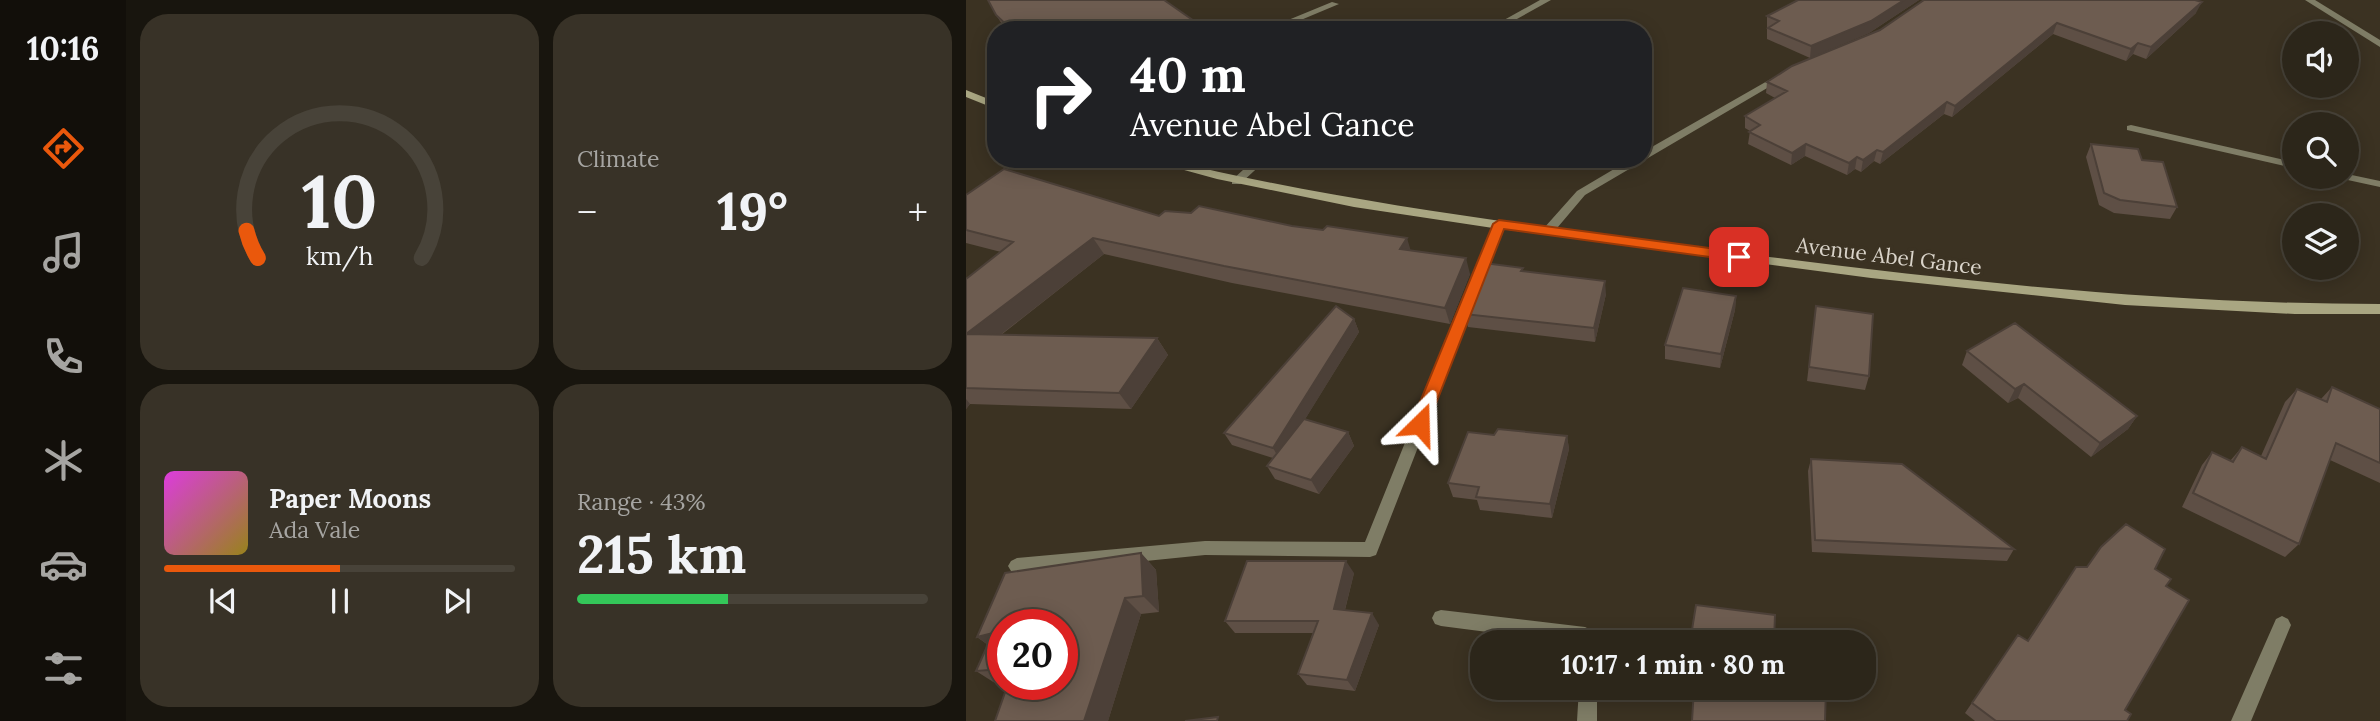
<!DOCTYPE html>
<html lang="en">
<head>
<meta charset="utf-8">
<style>
	:root { --surface:#2c261a; --page:#383227; --text:#f1f3f6; --muted:#a6a5a2; --line:#484339; --accent:#ea580c }
	body { margin:0; font-family:Lora,serif; background:var(--page); color:var(--text); height:100vh; display:flex; flex-direction:column; font-size:26px; white-space:nowrap }
	* { box-sizing:border-box; margin:0 }
	p { font-size:23px; color:var(--muted) }
	.icon { flex:none; width:38px; height:38px; fill:none; stroke:currentColor; stroke-width:2; stroke-linecap:round; stroke-linejoin:round }
	.map { position:relative; flex:1; overflow:hidden }
	.details { display:flex; flex-direction:column; gap:14px; padding:14px; background:#18150e; width:840px }
	.details>* { flex:none }
	.guide { position:absolute; left:21px; top:21px; width:665px; height:147px; border-radius:28px; box-shadow:0 4px 18px #0003,0 0 0 2px var(--line); background:#202124; color:#fff; overflow:hidden }
	.controls { position:absolute; left:1316px; top:21px; display:grid; gap:14px }
	.controls a { display:grid; place-items:center; width:77px; height:77px; border-radius:50%; background:var(--surface); box-shadow:0 4px 18px #0003,0 0 0 2px var(--line); font-size:35px }
	.speed { position:absolute; left:21px; top:609px; display:flex; gap:14px; font-size:35px; font-weight:700; text-align:center }
	.speed>* { display:grid; place-content:center; width:91px; height:91px; border-radius:50%; background:var(--surface); box-shadow:0 4px 18px #0003,0 0 0 2px var(--line); line-height:1 }
	.speed .limit { border:10px solid #d22; background:#fff; color:#111 }
	.pin { position:absolute; display:grid; place-items:center; width:60px; height:60px; color:#fff; margin:-30px; border-radius:14px; box-shadow:0 4px 10px #0006 }
	.me { position:absolute; width:77px; margin:-38px; rotate:22deg; stroke-linejoin:round; filter:drop-shadow(0 0 5px #0008) }
	.turn { display:flex; align-items:center; gap:24px; height:147px; padding:0 28px; font-size:32px }
	.turn .icon { width:91px; height:91px; stroke-width:2.5 }
	.turn b { display:block; font-size:49px; line-height:60px }
	.big { font-size:52px; font-weight:800; line-height:1.1 }
	.details .card { flex:1; display:flex; flex-direction:column; justify-content:center; gap:10px; min-width:0; padding:0 24px; border-radius:28px; background:var(--page) }
	.details .dial { align-items:center; gap:0 }
	.dial svg { height:182px; overflow:visible; fill:none; stroke:var(--line); stroke-width:7; stroke-linecap:round; text-anchor:middle }
	.dial text { fill:var(--text); stroke:none }
	.song { display:flex; align-items:center; gap:21px }
	.cover { width:84px; height:84px; border-radius:10px; background:linear-gradient(135deg,hsl(300 70% 55%),hsl(50 70% 35%)) }
	.played { height:7px; border-radius:4px; background:linear-gradient(90deg,var(--accent) 50%,var(--line) 50%) }
	.keys { display:flex; justify-content:space-around; direction:ltr }
	.heat { display:flex; justify-content:space-between; align-items:center; font-size:38px; direction:ltr }
	.charge { height:10px; border-radius:5px; background:linear-gradient(90deg,#34c759 43%,var(--line) 0) }
	.details .tiles { flex:1; display:grid; gap:14px; grid-template-columns:repeat(2,1fr) }
	.trip { position:absolute; left:504px; top:630px; width:406px; height:70px; border-radius:28px; background:var(--surface); box-shadow:0 4px 18px #0003,0 0 0 2px var(--line); font-weight:800; line-height:70px; text-align:center }
	main { display:flex; flex:1; min-height:0 }
	.tabs { display:flex; flex-direction:column; width:126px; justify-content:space-around; align-items:center; background:#120f0a; color:var(--muted) }
	.tabs .icon { width:49px; height:49px }
	.tabs .on { color:var(--accent) }
	.tabs b { font-size:32px; color:var(--text) }
	.map>svg:first-child { display:block }
	.lines { fill:none; stroke-linecap:round; stroke-linejoin:round }
	.lane { fill:#7f7d66; fill-rule:evenodd }
	.street { fill:#7f7d66; fill-rule:evenodd }
	.secondary { fill:#a9a682; fill-rule:evenodd }
	.wall { fill:#5e4f45; fill-rule:evenodd }
	.shaded-wall { fill:#4c4038 }
	.building { fill:#6d5c50; stroke:#4c4038; stroke-width:2 }
	.route { fill:#ea580c; stroke:#983908; stroke-width:2 }
	.labels { text-anchor:middle; dominant-baseline:central; stroke-width:7; stroke-linejoin:round; paint-order:stroke }
	.street-label { font-size:21px; fill:#d9d3c9; stroke:#3b3222 }
</style>
</head>
<body>
<main>
<nav class="tabs">
<b>10:16</b>
<svg class="icon on" aria-label="directions" viewBox="0 0 24 24"><path d="M12 3l9 9-9 9-9-9zM9 14v-3h6M13 9l2 2-2 2"/></svg>
<svg class="icon" aria-label="music" viewBox="0 0 24 24"><path d="M9 18V5l10-2v13"/><circle cx="6" cy="18" r="3"/><circle cx="16" cy="16" r="3"/></svg>
<svg class="icon" aria-label="phone" viewBox="0 0 24 24"><path d="M5 4h4l2 5-3 2q2 4 5 5l2-3 5 2v4C11 20 4 13 5 4z"/></svg>
<svg class="icon" aria-label="climate" viewBox="0 0 24 24"><path d="M12 3v18M4 7l16 10M4 17L20 7"/></svg>
<svg class="icon" aria-label="car" viewBox="0 0 24 24"><path d="M5 17H2v-5l4-1 3-4h7l3 4 3 1v5h-3M9 17h6M6 11h13"/><circle cx="7" cy="17" r="2"/><circle cx="17" cy="17" r="2"/></svg>
<svg class="icon" aria-label="filters" viewBox="0 0 24 24"><path d="M4 7h16M4 17h16"/><circle cx="9" cy="7" r="2"/><circle cx="15" cy="17" r="2"/></svg>
</nav>
<section class="details">
<div class="tiles">
<div class="card dial"><svg viewBox="0 0 100 80">
<path d="M14 69A42 42 0 1 1 86 69"/>
<path d="M14 69A42 42 0 0 1 9 57" stroke="#ea580c"/>
<text x="50" y="56" font-size="32" font-weight="700">10</text>
<text x="50" y="72" font-size="11">km/h</text>
</svg></div>
<div class="card"><p>Climate</p>
<div class="heat"><a>−</a><b class="big">19°</b><a>+</a></div>
</div>
<div class="card">
<div class="song"><i class="cover"></i><div><b>Paper Moons</b><p>Ada Vale</p></div></div>
<div class="played"></div>
<div class="keys"><svg class="icon" aria-label="previous" viewBox="0 0 24 24"><path d="M18 5L8 12l10 7zM5 5v14"/></svg><svg class="icon" aria-label="pause" viewBox="0 0 24 24"><path d="M8 5v14M16 5v14"/></svg><svg class="icon" aria-label="next" viewBox="0 0 24 24"><path d="M6 5l10 7-10 7zM19 5v14"/></svg></div>
</div>
<div class="card"><p>Range · 43%</p><b class="big">215 km</b><div class="charge"></div></div>
</div>
</section>
<div class="map">
<svg width="1414" height="721" viewBox="0 0 1414 721">
	<rect width="100%" height="100%" fill="#3b3222"/>
	<g class="lines">
		<path class="lane" d="M1165 125 1328 162V168L1161 130V126Z
			M1381 174 1414 181V187L1377 179 1376 177H1381Z
			M533 220 539 224 410 555 404 557 239 555 51 574 45 571 42 566 45 561 51 558 239 541 399 542 527 224Z"/>
		<path class="street" d="M574 0H585L531 30H520Z
			M1339 0H1349L1414 40V47Z
			M366 2 373 4 311 30H298Z
			M817 72 822 75 820 77 619 195 586 234H578L576 231 578 228 611 191 665 159H677V152Z
			M289 159H301L274 184H266V180Z
			M475 610 619 627 625 630 628 642H600L475 626 469 624 466 618 469 612Z
			M1316 616 1322 619 1325 625 1285 721H1265L1310 619Z
			M613 688H631V721H611Z"/>
		<path class="secondary" d="M0 90 30 102V109L0 97Z
			M178 159H198C372 202 549 223 726 247 957 277 1180 304 1414 304V314H1329L1159 305 905 278 527 228 388 207 251 179Z"/>
	</g>
	<path class="wall" d="M832 0H953L903 33 844 58 801 39V16Z
		M1230 13 1180 59 1167 54 1160 61 1087 34 986 117 978 114 914 164 908 161 895 172 889 169 881 175 839 156 825 165 782 144 784 131 779 128V116L809 98 800 93 801 82 914 30Z
		M30 15 241 30H40Z
		M1125 144 1176 160 1211 207 1204 219 1148 213 1133 205 1120 157Z
		M0 195 193 216 326 226 444 251 504 274 484 324 266 283 138 254 35 335 191 338 202 355 165 409 4 404 0 409V279L35 252 0 243Z
		M557 271 640 294 629 342 502 327 498 314Z
		M770 296 769 310 754 368 699 359V345Z
		M850 306 903 376 899 390 841 381Z
		M388 319 393 332 339 419 382 432 388 446 353 494 309 479 301 466 307 458 266 445 258 433Z
		M1001 351 1171 416 1162 429 1125 457 1052 398 1042 403 996 365Z
		M1366 387 1414 409V483L1364 460 1333 544 1319 557 1216 507 1236 465 1246 452 1264 461 1276 447 1295 456 1319 402 1331 389 1355 399Z
		M528 435 601 436 603 449 586 518 514 510 511 500 487 497 482 483Z
		M845 459 1048 549 1041 561 846 552 842 471Z
		M175 553 190 570 193 612 175 614 142 721H29L42 684 32 685 10 671 22 645 11 637 39 573ZM37 625H96V684H37Z
		M1110 567 1189 569 1200 586 1159 710 1161 721H1009L999 713 1052 635 1061 641Z
		M388 573 379 610 413 625 389 691 341 685 332 674 347 633H269L259 621Z"/>
	<path class="shaded-wall" d="M938 0H953L903 33 844 58 845 46Z
		M1236 2 1230 13 1180 59 1185 47Z
		M1091 23 1087 34 986 117 989 106Z
		M1172 43 1167 54 1160 61 1165 49Z
		M981 102 978 114 914 164 917 152Z
		M840 144 839 156 825 165 826 153Z
		M911 150 908 161 895 172 897 160Z
		M891 157 889 169 881 175 883 163Z
		M127 238 138 254 15 350 0 334Z
		M441 238 446 255 434 249Z
		M500 258 504 274 484 324 479 308Z
		M639 281 640 294 629 342 628 328Z
		M770 296 769 310 754 368 755 354Z
		M388 319 393 332 314 460 307 448Z
		M191 338 202 355 165 409 153 393Z
		M1058 384 1052 398 1042 403 1049 389Z
		M0 399 4 404 0 409Z
		M1171 416 1162 429 1125 457 1134 443Z
		M382 432 388 446 353 494 345 480Z
		M601 436 603 449 586 518 584 504Z
		M175 553 190 570 193 612 177 596Z
		M380 561 388 573 376 621 368 609Z
		M159 598 175 614 142 721H118Z
		M406 613 413 625 389 691 381 680Z
		M27 633 33 652 11 637Z"/>
	<path class="building" d="M22 0H198L241 30H46L30 15Z
		M832 0H938L905 21 845 46 802 28 813 21 801 16Z
		M958 0H1229L1236 2 1185 47 1172 43 1165 49 1091 23 989 106 981 102 917 152 911 150 897 160 891 157 883 163 840 144 826 153 783 132 794 125 779 116 821 91 801 82 826 66 914 30Z
		M1125 144 1172 149 1176 160 1197 162 1211 207 1154 200 1138 193Z
		M38 169 193 216 199 211 225 213 233 206 326 226 357 230 361 226 441 238 434 249 500 258 479 308 258 266 127 238 0 334 191 338 153 393 0 388V279L47 242 0 230V195Z
		M518 263 557 268 555 271 639 281 628 328 498 314Z
		M717 288 770 296 755 354 699 345Z
		M370 306 388 319 307 448 258 433Z
		M850 306 907 314 903 376 843 367Z
		M1049 323 1171 416 1134 443 1058 384 1049 389 1001 351Z
		M1366 387 1414 409V463L1370 443 1333 544 1227 493 1246 452 1267 462 1276 447 1300 459 1331 389 1361 402Z
		M338 419 382 432 345 480 301 466Z
		M532 429 601 436 584 504 510 497 513 487 482 483 502 432 528 435Z
		M845 459 936 464 1048 549 849 540Z
		M1160 524 1199 549 1189 569 1205 579 1200 586 1223 600 1159 710 1165 714 1161 721H1030L1006 703 1052 635 1062 641 1110 567H1121L1135 547Z
		M175 553 177 596 159 598 118 721H29L42 684H96V625H37V669L10 671 27 633 11 637 39 573Z
		M281 561H380L368 609 406 613 381 680 332 674 352 621H259Z
		M730 605 809 615 808 642H724Z
		M728 688H860L859 721H726Z
		M252 717 251 721H219Z"/>
	<path class="route" d="M533 220 773 252 780 257 773 261 538 229 462 424 460 429H448L445 424 527 224Z"/>
	<g class="labels">
		<g class="street-label">
			<text transform="translate(923 256) rotate(7)">Avenue Abel Gance</text>
		</g>
	</g>
</svg>
<div class="controls">
<a><svg class="icon" aria-label="sound" viewBox="0 0 24 24"><path d="M4 9h4l5-4v14l-5-4H4zM17 9q2 3 0 6"/></svg></a>
<a><svg class="icon" aria-label="search" viewBox="0 0 24 24"><circle cx="10" cy="10" r="6"/><path d="M15 15l6 6"/></svg></a>
<a><svg class="icon" aria-label="layers" viewBox="0 0 24 24"><path d="M12 4l9 5-9 5-9-5zM3 14l9 5 9-5"/></svg></a>
</div>
<div class="speed"><div class="limit">20</div></div>
<div class="pin" style="left:773px;top:257px;background:#d93025"><svg class="icon" aria-label="arrive" viewBox="0 0 24 24"><path d="M6 21V4h12l-3 4 3 4H6"/></svg></div>
<svg class="me" style="left:454px;top:424px" viewBox="-20 -20 40 40"><path d="M0-17L14 15 0 8-14 15z" fill="#ea580c" stroke="#fff" stroke-width="4"/></svg>
<div class="trip">10:17 · 1 min · 80 m</div>
<div class="guide">
<div class="turn"><svg class="icon" aria-label="right" viewBox="0 0 24 24"><path d="M7 20v-9h11M14 6l5 5-5 5"/></svg><div><b>40 m</b>Avenue Abel Gance</div></div>
</div>
</div>
</main>
</body>
</html>
